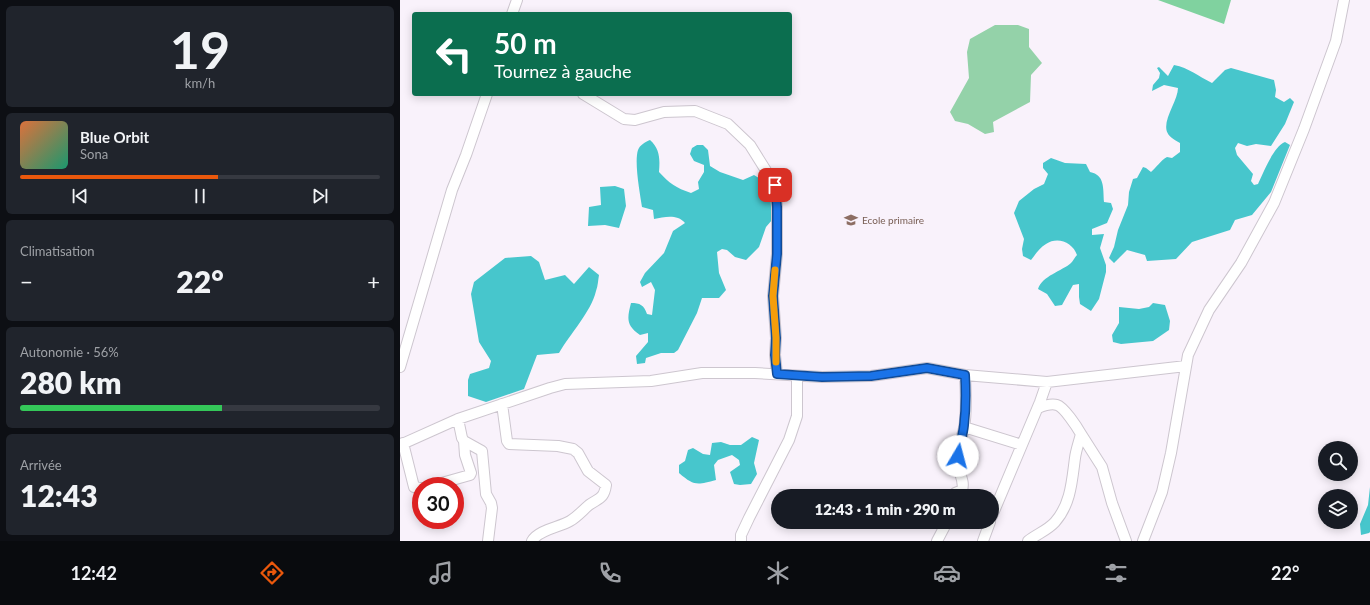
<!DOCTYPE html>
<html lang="fr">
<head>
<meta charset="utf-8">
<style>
	:root { --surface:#171b24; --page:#20242c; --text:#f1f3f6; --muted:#9ea1a6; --line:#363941; --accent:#ea580c }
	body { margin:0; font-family:Lato,sans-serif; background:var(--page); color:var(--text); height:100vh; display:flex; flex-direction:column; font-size:15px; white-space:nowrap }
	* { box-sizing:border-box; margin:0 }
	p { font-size:13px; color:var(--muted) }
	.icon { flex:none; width:22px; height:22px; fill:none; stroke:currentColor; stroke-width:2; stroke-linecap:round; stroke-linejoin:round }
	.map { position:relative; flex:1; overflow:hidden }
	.details { display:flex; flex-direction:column; gap:6px; padding:6px; background:#0d0f14; width:400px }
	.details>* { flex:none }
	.top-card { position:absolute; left:12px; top:12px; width:380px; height:84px; border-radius:4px; box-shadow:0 2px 10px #0003; background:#0b6e4f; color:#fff; overflow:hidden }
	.tools { position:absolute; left:918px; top:441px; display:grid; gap:8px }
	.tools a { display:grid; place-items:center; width:40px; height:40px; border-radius:50%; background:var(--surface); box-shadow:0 2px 10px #0003; font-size:20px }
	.speed { position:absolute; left:12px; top:477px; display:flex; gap:8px; font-size:20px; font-weight:700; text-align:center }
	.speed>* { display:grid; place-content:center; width:52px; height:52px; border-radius:50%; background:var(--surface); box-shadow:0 2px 10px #0003; line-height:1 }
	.speed .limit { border:6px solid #d22; background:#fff; color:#111 }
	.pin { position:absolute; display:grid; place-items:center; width:34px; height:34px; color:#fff; margin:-17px; border-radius:8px; box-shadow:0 2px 6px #0006 }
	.me { position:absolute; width:44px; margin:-22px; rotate:8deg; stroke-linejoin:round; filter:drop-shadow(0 0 3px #0008) }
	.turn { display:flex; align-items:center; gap:14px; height:84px; padding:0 16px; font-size:18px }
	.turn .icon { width:52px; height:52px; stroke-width:2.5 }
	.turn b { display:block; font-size:28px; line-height:34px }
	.big { font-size:30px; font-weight:800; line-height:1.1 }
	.details .card { flex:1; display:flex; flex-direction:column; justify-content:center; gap:6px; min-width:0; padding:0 14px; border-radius:6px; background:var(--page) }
	.details .dial { align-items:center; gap:0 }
	.dial b { font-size:52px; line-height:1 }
	.song { display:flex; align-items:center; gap:12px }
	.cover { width:48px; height:48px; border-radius:6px; background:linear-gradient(135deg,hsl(20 70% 55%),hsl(160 70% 35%)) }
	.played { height:4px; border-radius:2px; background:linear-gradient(90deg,var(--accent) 55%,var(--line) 55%) }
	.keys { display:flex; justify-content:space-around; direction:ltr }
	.heat { display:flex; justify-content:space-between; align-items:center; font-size:22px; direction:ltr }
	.charge { height:6px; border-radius:3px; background:linear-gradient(90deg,#34c759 56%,var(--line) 0) }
	.trip { position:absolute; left:371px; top:489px; width:228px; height:40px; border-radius:20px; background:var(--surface); box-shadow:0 2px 10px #0003; font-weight:800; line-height:40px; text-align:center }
	.menu { display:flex; height:64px; justify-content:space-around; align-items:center; background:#090b0e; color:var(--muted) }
	.menu .icon { width:28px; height:28px }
	.menu .selected { color:var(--accent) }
	.menu b { font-size:18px; color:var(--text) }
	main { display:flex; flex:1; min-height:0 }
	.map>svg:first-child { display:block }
	.green { fill:#94d2a9 }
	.forest { fill:#80d29f }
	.water { fill:#47c6cc }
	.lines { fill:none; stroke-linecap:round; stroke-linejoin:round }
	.minor-casing { stroke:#cdc6cf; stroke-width:12 }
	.minor { stroke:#fff; stroke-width:10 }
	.route-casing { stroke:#114b97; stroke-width:10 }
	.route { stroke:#1a73e8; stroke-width:7 }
	.slow { stroke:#f59e0b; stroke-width:7 }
	.labels { text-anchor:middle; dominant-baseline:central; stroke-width:3; stroke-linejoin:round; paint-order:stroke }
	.education-label { font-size:10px; fill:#785e54; stroke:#f9f2fb; text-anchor:start }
</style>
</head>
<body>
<main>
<section class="details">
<div class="card dial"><b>19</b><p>km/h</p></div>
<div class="card">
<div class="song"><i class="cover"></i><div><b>Blue Orbit</b><p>Sona</p></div></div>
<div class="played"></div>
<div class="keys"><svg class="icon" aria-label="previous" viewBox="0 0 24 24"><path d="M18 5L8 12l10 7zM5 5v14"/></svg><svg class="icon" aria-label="pause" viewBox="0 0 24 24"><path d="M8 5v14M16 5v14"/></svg><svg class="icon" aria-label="next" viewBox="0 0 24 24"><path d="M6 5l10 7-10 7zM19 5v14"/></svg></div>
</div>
<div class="card"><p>Climatisation</p>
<div class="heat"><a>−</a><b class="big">22°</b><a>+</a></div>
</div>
<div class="card"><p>Autonomie · 56%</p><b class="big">280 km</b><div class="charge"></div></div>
<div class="card"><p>Arrivée</p><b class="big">12:43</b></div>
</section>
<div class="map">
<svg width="970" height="541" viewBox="0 0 970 541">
	<rect width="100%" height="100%" fill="#f9f2fb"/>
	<path class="green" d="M595 25H618L629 29V47L642 63 631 75 630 102 593 122 594 132 585 134 568 124 555 121 550 112 569 78 567 52 570 39Z"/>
	<path class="forest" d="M758 0H831L824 24Z"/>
	<path class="water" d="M774 65C789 68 798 76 812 83L825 70 831 68 874 80 876 90 875 97 884 102 890 98 894 102 885 124 871 146 856 144 847 146 838 143 835 148 837 155 853 174 851 181 854 185 858 184C864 172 873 147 885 142L890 145 871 192 852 215 835 220 830 230 792 242 776 259 747 261 745 255 727 250 714 263 709 258 714 247 718 230 728 205 729 192 733 179 737 178 743 167 746 168 751 172C757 167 760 161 767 157L772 158 780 152V143C777 141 774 140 772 138 756 127 778 103 778 88L764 85 752 91 753 85 759 78 760 73 757 68 759 67 768 76Z
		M250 140C260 149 260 159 259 172 269 183 276 188 291 193L299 189 298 182 304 172V165L294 161 290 154 292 148 297 145H303L308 150 310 166 320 172 343 180 354 175 362 180 373 202 372 220 366 227 359 247 346 260 335 257 327 250 322 249 317 252 319 273 326 290 319 298H302L297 313 278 350 274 353H261L246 358 245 363 237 364 236 356 248 342V333L240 335C226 325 227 319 231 303 240 303 244 305 247 314L252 315 255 290 251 282 242 287 240 282 245 273 264 253 273 231 285 223C277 214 265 217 254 219L253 210 242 207C240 194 234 162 238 150 240 145 245 142 250 140Z
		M651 158 665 163 686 164 690 172C705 175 703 188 704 202L711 203 713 209 707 223 692 229V235L704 234 700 248 706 265V272L699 299 691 311 680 304 679 297V284L673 285 662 305 655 306 647 294 638 289C642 276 662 271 671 263 673 261 675 257 677 255 673 243 658 236 646 244 640 247 635 255 631 260L623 256 622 249 624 239 614 213 619 201 634 189 644 184 648 174 643 168V163Z
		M215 186 224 189 226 206 219 228 205 225 188 226 189 207 201 205 200 187Z
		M131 256 139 262 145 280 165 275 174 284 189 267 199 275C198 280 198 286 196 291 191 312 170 334 159 353L137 355 124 389 86 402 68 396V380L70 374 89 368 91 361 79 342 71 294 74 282 105 258Z
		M753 303 765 305 770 321 769 330 753 341 721 344 713 342 712 335 719 323V307L739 309 749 307Z
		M352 437 359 440 354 463 357 474 351 484 340 485 334 484 330 472 340 465 339 460 332 455 318 460 314 465 316 480C297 485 294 486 279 473V465L285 461 288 450 293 448 303 454 310 455 312 443 321 442 330 445H341Z
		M970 487V532L969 533 961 535 960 524 968 505Z"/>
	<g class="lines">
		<g class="minor-casing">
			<path id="minor" d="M112 14 117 0
				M183 94 224 119 235 120 264 112 295 111 328 124 350 145 375 185 377 207V254L373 296 376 338 375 355 377 374
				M0 367 52 190 66 155 87 94
				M102 404 107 441 109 444 158 446 173 449 178 453 188 471 206 485C204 499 199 498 189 505 183 510 177 517 170 521 160 527 138 530 132 541
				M58 419 62 438 64 441 82 451 86 494 91 503 92 508 88 541
				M564 427 622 445
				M681 434 702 467 712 503 726 541
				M3 443 14 487 21 488
				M0 445 58 419 150 388 165 384 251 381 302 373H355L422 377 471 376 527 368 565 375 647 382 786 366
				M31 486 70 475 71 473 65 455 64 441
				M553 496 555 493 562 490C565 481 559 474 558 466 557 453 561 441 564 428 567 411 566 393 565 375
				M592 516 640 402 647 382
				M341 541V535L349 518 389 440 397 416V376
				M537 541 547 522
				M583 541 590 522
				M628 541C637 534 648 530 655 522 671 504 672 480 675 458 676 450 679 442 681 434 677 427 664 407 657 405 651 403 643 406 638 408
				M743 541 762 492 771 453 788 355 809 310 841 263 874 203 904 129 936 41 944 0"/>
		</g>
		<use href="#minor" class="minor"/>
	</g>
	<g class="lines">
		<g class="route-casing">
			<path id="route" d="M375 185 377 207V254L373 296 376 338 375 355 377 374 422 377 471 376 527 368 565 375C566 392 566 408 564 425 563 436 559 445 558 456"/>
		</g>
		<use href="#route" class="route"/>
		<path class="slow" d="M375 270 373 296 376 338V362"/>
	</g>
	<defs>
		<g id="school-bare" transform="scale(1.08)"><path d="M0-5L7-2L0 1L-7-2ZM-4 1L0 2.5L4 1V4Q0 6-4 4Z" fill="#8d6e63" stroke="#f9f2fb" stroke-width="2.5" paint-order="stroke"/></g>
	</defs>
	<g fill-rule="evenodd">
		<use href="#school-bare" x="451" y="220"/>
	</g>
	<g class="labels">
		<g class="education-label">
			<text x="462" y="220">Ecole primaire</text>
		</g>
	</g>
</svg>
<div class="tools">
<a><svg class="icon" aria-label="search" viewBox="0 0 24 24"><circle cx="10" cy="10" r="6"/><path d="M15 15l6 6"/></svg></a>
<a><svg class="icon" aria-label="layers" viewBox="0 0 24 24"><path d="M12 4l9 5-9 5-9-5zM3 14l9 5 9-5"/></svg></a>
</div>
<div class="speed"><div class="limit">30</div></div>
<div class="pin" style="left:375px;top:185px;background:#d93025"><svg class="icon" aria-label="arrive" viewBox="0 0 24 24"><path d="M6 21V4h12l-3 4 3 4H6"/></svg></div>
<svg class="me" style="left:558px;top:456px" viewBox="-20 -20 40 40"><circle r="19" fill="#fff"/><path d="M0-13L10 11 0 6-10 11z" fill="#1a73e8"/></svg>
<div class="trip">12:43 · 1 min · 290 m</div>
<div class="top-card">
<div class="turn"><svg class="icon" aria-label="left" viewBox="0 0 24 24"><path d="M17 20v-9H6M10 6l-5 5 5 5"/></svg><div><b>50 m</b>Tournez à gauche</div></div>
</div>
</div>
</main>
<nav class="menu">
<b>12:42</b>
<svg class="icon selected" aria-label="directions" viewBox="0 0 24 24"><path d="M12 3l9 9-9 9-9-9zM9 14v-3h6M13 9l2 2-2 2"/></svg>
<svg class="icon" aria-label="music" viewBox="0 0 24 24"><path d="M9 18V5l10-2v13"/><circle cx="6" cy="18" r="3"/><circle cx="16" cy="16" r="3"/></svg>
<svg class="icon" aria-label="phone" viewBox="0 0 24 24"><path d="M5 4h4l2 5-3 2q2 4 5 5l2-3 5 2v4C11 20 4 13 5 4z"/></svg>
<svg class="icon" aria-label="climate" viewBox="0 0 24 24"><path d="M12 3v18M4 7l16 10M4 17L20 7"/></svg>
<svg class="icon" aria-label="car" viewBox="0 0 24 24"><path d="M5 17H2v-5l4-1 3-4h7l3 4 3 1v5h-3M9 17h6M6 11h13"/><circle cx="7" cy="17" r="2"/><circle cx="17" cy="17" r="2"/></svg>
<svg class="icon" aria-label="filters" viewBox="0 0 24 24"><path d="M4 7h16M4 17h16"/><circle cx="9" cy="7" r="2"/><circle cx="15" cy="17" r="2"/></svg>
<b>22°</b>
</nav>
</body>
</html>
